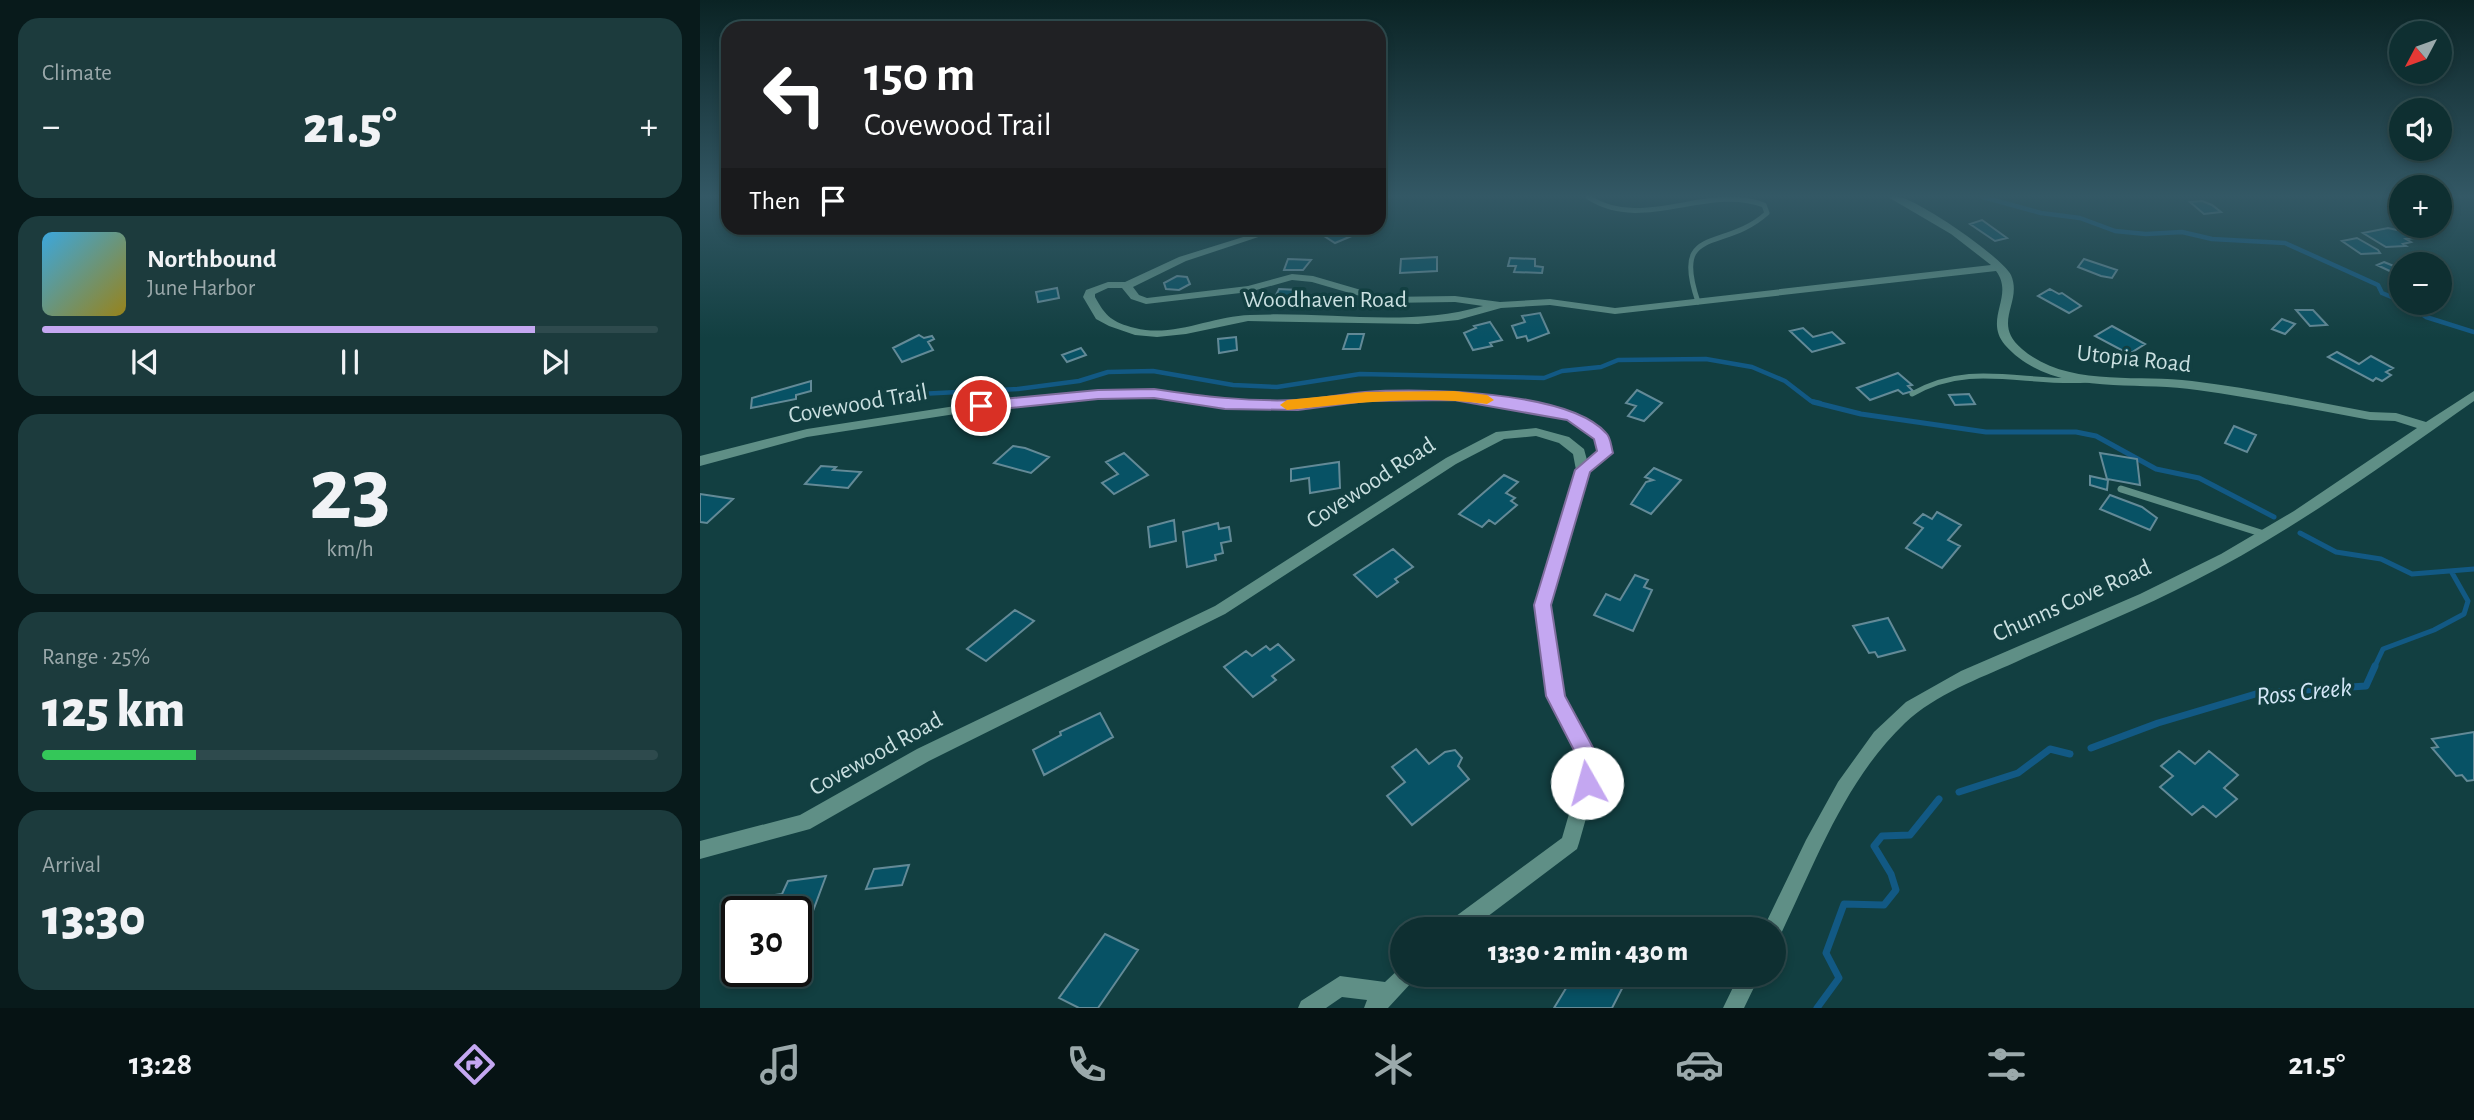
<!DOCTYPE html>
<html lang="en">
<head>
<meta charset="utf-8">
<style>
	:root { --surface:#0e2f31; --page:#1c3b3d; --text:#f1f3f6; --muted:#9ba9ab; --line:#2e4a4d; --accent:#c4a7f1 }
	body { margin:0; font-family:"Alegreya Sans",sans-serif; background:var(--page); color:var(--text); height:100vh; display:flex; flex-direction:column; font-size:26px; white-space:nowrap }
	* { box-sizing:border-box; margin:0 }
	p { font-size:23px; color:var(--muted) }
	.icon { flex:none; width:38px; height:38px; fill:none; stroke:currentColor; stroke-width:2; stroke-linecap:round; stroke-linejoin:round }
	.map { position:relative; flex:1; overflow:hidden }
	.panel { display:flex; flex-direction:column; gap:18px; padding:18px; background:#081a1b; width:700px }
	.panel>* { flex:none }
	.hud { position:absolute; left:21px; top:21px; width:665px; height:214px; border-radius:21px; box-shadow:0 4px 10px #0003,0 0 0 2px var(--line); background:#202124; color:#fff; overflow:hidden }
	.needle { width:46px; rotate:229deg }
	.fabs { position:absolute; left:1689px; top:21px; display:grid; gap:14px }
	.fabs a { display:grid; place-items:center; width:63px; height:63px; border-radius:50%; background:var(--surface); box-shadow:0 4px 10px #0003,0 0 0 2px var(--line); font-size:35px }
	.speed { position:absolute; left:21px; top:896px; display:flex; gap:14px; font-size:35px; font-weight:700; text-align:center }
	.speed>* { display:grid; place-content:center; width:91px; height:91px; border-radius:50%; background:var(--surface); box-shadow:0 4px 10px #0003,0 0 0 2px var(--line); line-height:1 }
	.speed .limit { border:4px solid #111; border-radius:10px; background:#fff; color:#111 }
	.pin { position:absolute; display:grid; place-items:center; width:60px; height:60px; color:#fff; margin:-30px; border:4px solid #fff; border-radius:50%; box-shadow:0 2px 7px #0007 }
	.me { position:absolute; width:77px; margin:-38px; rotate:353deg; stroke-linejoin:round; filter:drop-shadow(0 0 5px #0008) }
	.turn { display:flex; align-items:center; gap:24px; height:147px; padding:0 28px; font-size:32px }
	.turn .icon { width:91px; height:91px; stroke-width:2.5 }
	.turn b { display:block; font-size:49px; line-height:60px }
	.then { display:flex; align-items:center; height:66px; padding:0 28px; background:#0003; gap:14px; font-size:26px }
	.big { font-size:52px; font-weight:800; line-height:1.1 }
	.panel .card { flex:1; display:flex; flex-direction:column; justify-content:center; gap:10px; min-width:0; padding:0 24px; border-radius:21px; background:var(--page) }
	.panel .dial { align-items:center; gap:0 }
	.dial b { font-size:91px; line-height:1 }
	.song { display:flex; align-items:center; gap:21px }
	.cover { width:84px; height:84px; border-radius:10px; background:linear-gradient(135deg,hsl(200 70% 55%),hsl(50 70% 35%)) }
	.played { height:7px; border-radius:4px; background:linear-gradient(90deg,var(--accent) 80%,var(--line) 80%) }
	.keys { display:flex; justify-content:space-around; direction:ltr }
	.heat { display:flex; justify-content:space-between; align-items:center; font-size:38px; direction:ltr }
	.charge { height:10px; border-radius:5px; background:linear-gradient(90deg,#34c759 25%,var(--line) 0) }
	.trip { position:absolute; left:690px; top:917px; width:396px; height:70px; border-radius:35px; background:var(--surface); box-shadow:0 4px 10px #0003,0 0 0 2px var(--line); font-weight:800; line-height:70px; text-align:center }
	.menu { display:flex; height:112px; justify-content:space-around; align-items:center; background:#061314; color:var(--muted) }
	.menu .icon { width:49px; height:49px }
	.menu .current { color:var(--accent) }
	.menu b { font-size:32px; color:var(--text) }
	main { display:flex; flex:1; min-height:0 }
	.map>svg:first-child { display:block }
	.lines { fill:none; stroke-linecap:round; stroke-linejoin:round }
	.stream-far2 { stroke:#125984; stroke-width:4.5 }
	.stream-far1 { stroke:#125984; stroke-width:5 }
	.stream { stroke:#125984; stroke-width:7 }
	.building { fill:#075265; stroke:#638a97; stroke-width:2 }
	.service-far1 { stroke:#5f8f86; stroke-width:5 }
	.service { stroke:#5f8f86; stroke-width:7 }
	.minor { fill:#5f8f86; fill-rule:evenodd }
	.route { fill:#c4a7f1; stroke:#7f6d9d; stroke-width:2 }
	.slow { fill:#f59e0b }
	.labels { text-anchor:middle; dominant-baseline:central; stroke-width:7; stroke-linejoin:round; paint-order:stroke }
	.street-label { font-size:24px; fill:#c9dfe0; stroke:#123f41 }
	.water-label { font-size:26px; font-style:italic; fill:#d2e6f6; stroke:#123f41 }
</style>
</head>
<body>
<main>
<section class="panel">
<div class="card"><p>Climate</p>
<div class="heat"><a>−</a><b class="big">21.5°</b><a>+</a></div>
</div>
<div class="card">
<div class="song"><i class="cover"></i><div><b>Northbound</b><p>June Harbor</p></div></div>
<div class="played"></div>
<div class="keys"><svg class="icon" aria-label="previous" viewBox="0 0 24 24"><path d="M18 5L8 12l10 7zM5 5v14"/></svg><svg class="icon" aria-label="pause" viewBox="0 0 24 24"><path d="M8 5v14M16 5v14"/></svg><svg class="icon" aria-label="next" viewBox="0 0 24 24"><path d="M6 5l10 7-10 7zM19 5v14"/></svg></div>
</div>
<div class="card dial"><b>23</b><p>km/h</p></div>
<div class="card"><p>Range · 25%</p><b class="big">125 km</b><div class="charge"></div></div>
<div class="card"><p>Arrival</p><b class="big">13:30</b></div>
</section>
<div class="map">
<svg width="1774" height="1008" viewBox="0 0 1774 1008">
	<rect width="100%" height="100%" fill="#123f41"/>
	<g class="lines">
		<path class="stream-far2" d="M1283 197 1341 213 1380 218 1415 231 1446 234 1482 232 1512 239 1585 243 1678 285 1682 293 1701 301
			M1705 303 1726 317 1774 332
			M199 395 318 389 379 381 408 372 453 371 533 385 577 387 660 374 844 378 862 371 901 367 918 360 1006 359 1052 367 1085 381 1111 401 1120 403"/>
		<path class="stream-far1" d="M1113 402 1161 414 1286 432H1376L1396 436 1456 469 1499 478 1574 517
			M1600 533 1636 552 1681 559 1712 574 1774 569
			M1674 668 1683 649 1734 630 1764 614 1768 601 1751 571"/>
		<path class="stream" d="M1391 748 1458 723 1559 693 1666 686 1675 666
			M1259 792 1318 773 1350 749 1370 754
			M1117 1008 1139 978 1126 953 1144 904 1184 905 1196 890 1191 874 1174 846 1182 836 1210 835 1239 799"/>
	</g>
	<path class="building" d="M1502 201 1512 205 1521 212 1504 214 1490 202Z
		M1282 220 1307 238 1295 241 1270 224Z
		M638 228H654L661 232 635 243 621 234Z
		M1688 228 1706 232 1716 238 1706 239 1711 242 1703 244 1706 246 1686 247 1663 233Z
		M1657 238 1678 250 1680 253 1661 254 1642 241Z
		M737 257V271L700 273 701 259Z
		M810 258 835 259V266L843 267 842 273 814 272 816 266H808Z
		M588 259 611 260 603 270H584Z
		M1384 259 1417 270 1412 278 1401 276 1378 267Z
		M1684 262 1701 269 1694 273 1677 265Z
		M477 276 487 277 490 284 479 290 466 289 464 283Z
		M357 288 359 298 338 302 336 292Z
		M579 289 598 290 592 302 573 301Z
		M1350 289 1359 294 1362 293 1381 306 1369 313 1338 296Z
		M1596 310H1613L1627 325 1610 326Z
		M840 313 849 333 828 341 826 336 817 338 812 326 825 322 822 316Z
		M1582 319 1595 324 1585 334 1572 329Z
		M790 322 802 340 790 343 792 346 773 350 764 333 776 328 774 326Z
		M1412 326 1445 344 1429 354 1395 336Z
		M1103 328 1113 337 1132 332 1144 343 1112 352 1090 331Z
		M648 334H664L660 349H643Z
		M219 335 224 338 232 336 234 339 228 342 233 350 202 362 193 348Z
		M536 337 537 350 519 353 518 339Z
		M381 348 386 355 367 362 362 355Z
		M1637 352 1659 364 1671 356 1693 368 1686 372 1691 375 1682 381 1676 378 1673 381 1628 357Z
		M1198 373 1212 385 1208 386 1213 391 1203 394 1198 390 1170 400 1157 388Z
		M111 381V391L96 395V399L51 408 52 398Z
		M937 390 962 403 944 421 928 416 936 406 926 403Z
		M1269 394 1275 404 1255 405 1249 395Z
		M1534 426 1556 435 1547 452 1525 443Z
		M313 446 325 448 349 457 331 473 294 463Z
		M424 453 448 475 414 494 402 483 418 474 406 462Z
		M1400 453 1437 459 1440 485 1407 479Z
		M639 462 640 488 610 493 609 478 591 481V469Z
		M121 466 136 467 133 470 161 472 148 488 105 484Z
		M954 468 981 480 951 514 931 504 946 482 953 480 945 477Z
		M804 475 818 482 806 493 815 498 811 501 817 505 795 524 789 520 782 527 759 514Z
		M1390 476 1408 480 1407 490 1390 485Z
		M0 494 33 499 7 523 0 522Z
		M1410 495 1442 507 1457 518 1450 530 1400 509Z
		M1237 512 1261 525 1248 540 1260 546 1242 568 1206 548 1223 528 1214 523 1223 514 1232 519Z
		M474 520 476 541 450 547 448 527Z
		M518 523 519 529 529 527 531 541 521 543 523 553 515 555 516 560 487 567 483 532Z
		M693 549 713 567 695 579 698 582 677 597 654 575Z
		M935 575 948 580 944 587 952 590 933 631 894 615 906 594 920 600Z
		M315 610 334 621 286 661 267 649Z
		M1188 618 1205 650 1178 657 1175 652 1169 653 1153 626Z
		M578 644 594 660 572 676 576 680 553 697 524 667 546 651 552 656 566 646 570 650Z
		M400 713 413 737 344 775 333 750 361 735 360 732Z
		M1774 732V780L1767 781 1762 775 1756 776 1732 748 1738 747 1732 739Z
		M716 749 729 764 745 752 755 750 762 758 758 766 769 779 712 825 687 796 705 782 692 767Z
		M1479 751 1495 764 1509 751 1538 775 1524 788 1537 799 1516 817 1503 806 1492 815 1460 787 1473 776 1461 766Z
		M209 865 202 885 166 889 174 869Z
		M126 876 107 927 96 929V912H37V934L23 936 38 900 82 894 88 881Z
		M405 934 438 950 398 1008H379L359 998Z
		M874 975H929L912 1008H854Z"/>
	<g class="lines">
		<path class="service-far1" d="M888 197C943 233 1007 183 1064 205L1067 213C1023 253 971 223 998 302
			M1212 394C1271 360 1325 385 1388 380"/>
		<path class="service" d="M1421 489 1564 534"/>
		<path class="minor" d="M1188 197C1190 197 1196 196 1199 197 1219 200 1302 257 1311 275 1323 303 1291 323 1322 349 1367 388 1437 374 1492 381 1551 388 1611 401 1670 412L1696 413 1726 422 1774 391V401C1683 465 1593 531 1494 581 1436 611 1375 635 1316 662 1278 679 1236 694 1205 723 1145 780 1115 863 1080 936L1073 939V929H1063L1106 840 1138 782 1174 732 1206 702 1261 671 1440 594 1521 554 1594 511 1717 428 1695 421 1670 420C1612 409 1555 398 1497 390 1435 380 1352 398 1305 345 1283 319 1315 296 1296 271L915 314 850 305 801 308 758 320 718 324 548 321 486 334 457 337 435 335 409 326 396 319 383 297 386 290 408 282H425L479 257 572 228H586L486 261 433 287 439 295 447 298 548 286 592 274 613 276 685 297 755 296 800 302 850 299 915 308 1291 265 1251 234ZM592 280 612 282 684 303 755 302 783 306C707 328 628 311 550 315 512 316 473 338 435 328 412 322 406 317 395 297V294L408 288H422L431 299 446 304 549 292Z
			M398 390H454L525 401H598L666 393 754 391 814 399 877 413 906 433 912 453 889 472 850 605 863 695 896 755V783L879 843 877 849 771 929H745L748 922 862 838 878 783V756L847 696 834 605 876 470 873 454 859 443 836 436 804 439 756 464 525 614 229 761 110 829 0 859V841L100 815 217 749 515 606 746 458 796 432 836 428 869 437 884 449 887 460 898 452 895 438 868 419 814 407 754 399 666 401 598 409H525L454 398H398L281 410 107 437 0 466V456L107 429 281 402Z
			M702 966V975H715L712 982 688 1008H664L667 1000 642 997 626 1008H598L601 1001 640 976 685 982Z
			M1039 975H1060L1044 1008H1023Z"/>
	</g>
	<linearGradient id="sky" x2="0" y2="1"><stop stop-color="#0a2324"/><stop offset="0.58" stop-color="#335865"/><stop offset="1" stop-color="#335865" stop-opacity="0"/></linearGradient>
	<rect width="1774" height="338" fill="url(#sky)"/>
	<path class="route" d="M454 389C501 396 548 402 596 400 619 399 642 394 665 392 720 388 868 390 906 433 911 437 911 447 913 453L890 472 851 605 865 696 897 755 898 783 895 790 887 792 880 790 877 756 846 696 834 605 875 470 897 451 894 439 867 420 754 400 666 401 598 410 525 409 454 398 398 399 281 411 274 406 281 401 398 390Z"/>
	<path class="slow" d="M754 391 787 395 794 400 787 404C721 395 654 403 587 410L580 405 587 400 666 392Z"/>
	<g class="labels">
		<g class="street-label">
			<text x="625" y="300">Woodhaven Road</text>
			<text transform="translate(1434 359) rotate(6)">Utopia Road</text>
			<text transform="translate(158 404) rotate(-10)">Covewood Trail</text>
			<text transform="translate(671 483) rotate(-33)">Covewood Road</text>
			<text transform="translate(1372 601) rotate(-24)">Chunns Cove Road</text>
			<text transform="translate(176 754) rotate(-29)">Covewood Road</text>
		</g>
		<g class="water-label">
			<text transform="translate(1604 692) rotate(-6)">Ross Creek</text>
		</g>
	</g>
</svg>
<div class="fabs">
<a><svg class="needle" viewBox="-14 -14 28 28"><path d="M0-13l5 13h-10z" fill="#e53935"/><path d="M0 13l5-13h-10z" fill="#9ba9ab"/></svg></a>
<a><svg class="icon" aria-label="sound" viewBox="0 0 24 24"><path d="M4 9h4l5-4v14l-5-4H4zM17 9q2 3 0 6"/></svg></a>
<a>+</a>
<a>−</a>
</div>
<div class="speed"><div class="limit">30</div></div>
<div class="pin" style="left:281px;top:406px;background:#d93025"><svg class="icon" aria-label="arrive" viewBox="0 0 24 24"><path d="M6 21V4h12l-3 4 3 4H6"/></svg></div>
<svg class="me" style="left:887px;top:783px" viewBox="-20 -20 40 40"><circle r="19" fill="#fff"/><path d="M0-13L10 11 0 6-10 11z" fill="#c4a7f1"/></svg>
<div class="trip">13:30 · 2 min · 430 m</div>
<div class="hud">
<div class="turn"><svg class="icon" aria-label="left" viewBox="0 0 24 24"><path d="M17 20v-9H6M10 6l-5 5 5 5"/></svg><div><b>150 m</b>Covewood Trail</div></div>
<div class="then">Then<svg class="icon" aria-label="arrive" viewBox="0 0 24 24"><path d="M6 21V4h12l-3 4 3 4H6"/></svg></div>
</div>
</div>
</main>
<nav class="menu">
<b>13:28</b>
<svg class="icon current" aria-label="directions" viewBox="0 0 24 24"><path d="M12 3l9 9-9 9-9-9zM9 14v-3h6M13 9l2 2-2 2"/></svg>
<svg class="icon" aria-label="music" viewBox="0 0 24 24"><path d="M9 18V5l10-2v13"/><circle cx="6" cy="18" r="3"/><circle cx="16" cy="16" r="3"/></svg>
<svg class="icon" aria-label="phone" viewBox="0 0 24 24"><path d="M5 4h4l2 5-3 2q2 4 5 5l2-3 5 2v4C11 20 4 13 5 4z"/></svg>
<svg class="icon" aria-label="climate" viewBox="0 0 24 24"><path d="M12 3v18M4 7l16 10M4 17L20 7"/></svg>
<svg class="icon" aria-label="car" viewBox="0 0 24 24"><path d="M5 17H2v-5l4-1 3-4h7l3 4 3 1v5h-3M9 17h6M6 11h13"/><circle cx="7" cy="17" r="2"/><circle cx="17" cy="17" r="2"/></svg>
<svg class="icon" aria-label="filters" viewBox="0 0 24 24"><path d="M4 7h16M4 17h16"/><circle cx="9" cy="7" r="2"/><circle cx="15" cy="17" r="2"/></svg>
<b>21.5°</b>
</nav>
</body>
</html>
